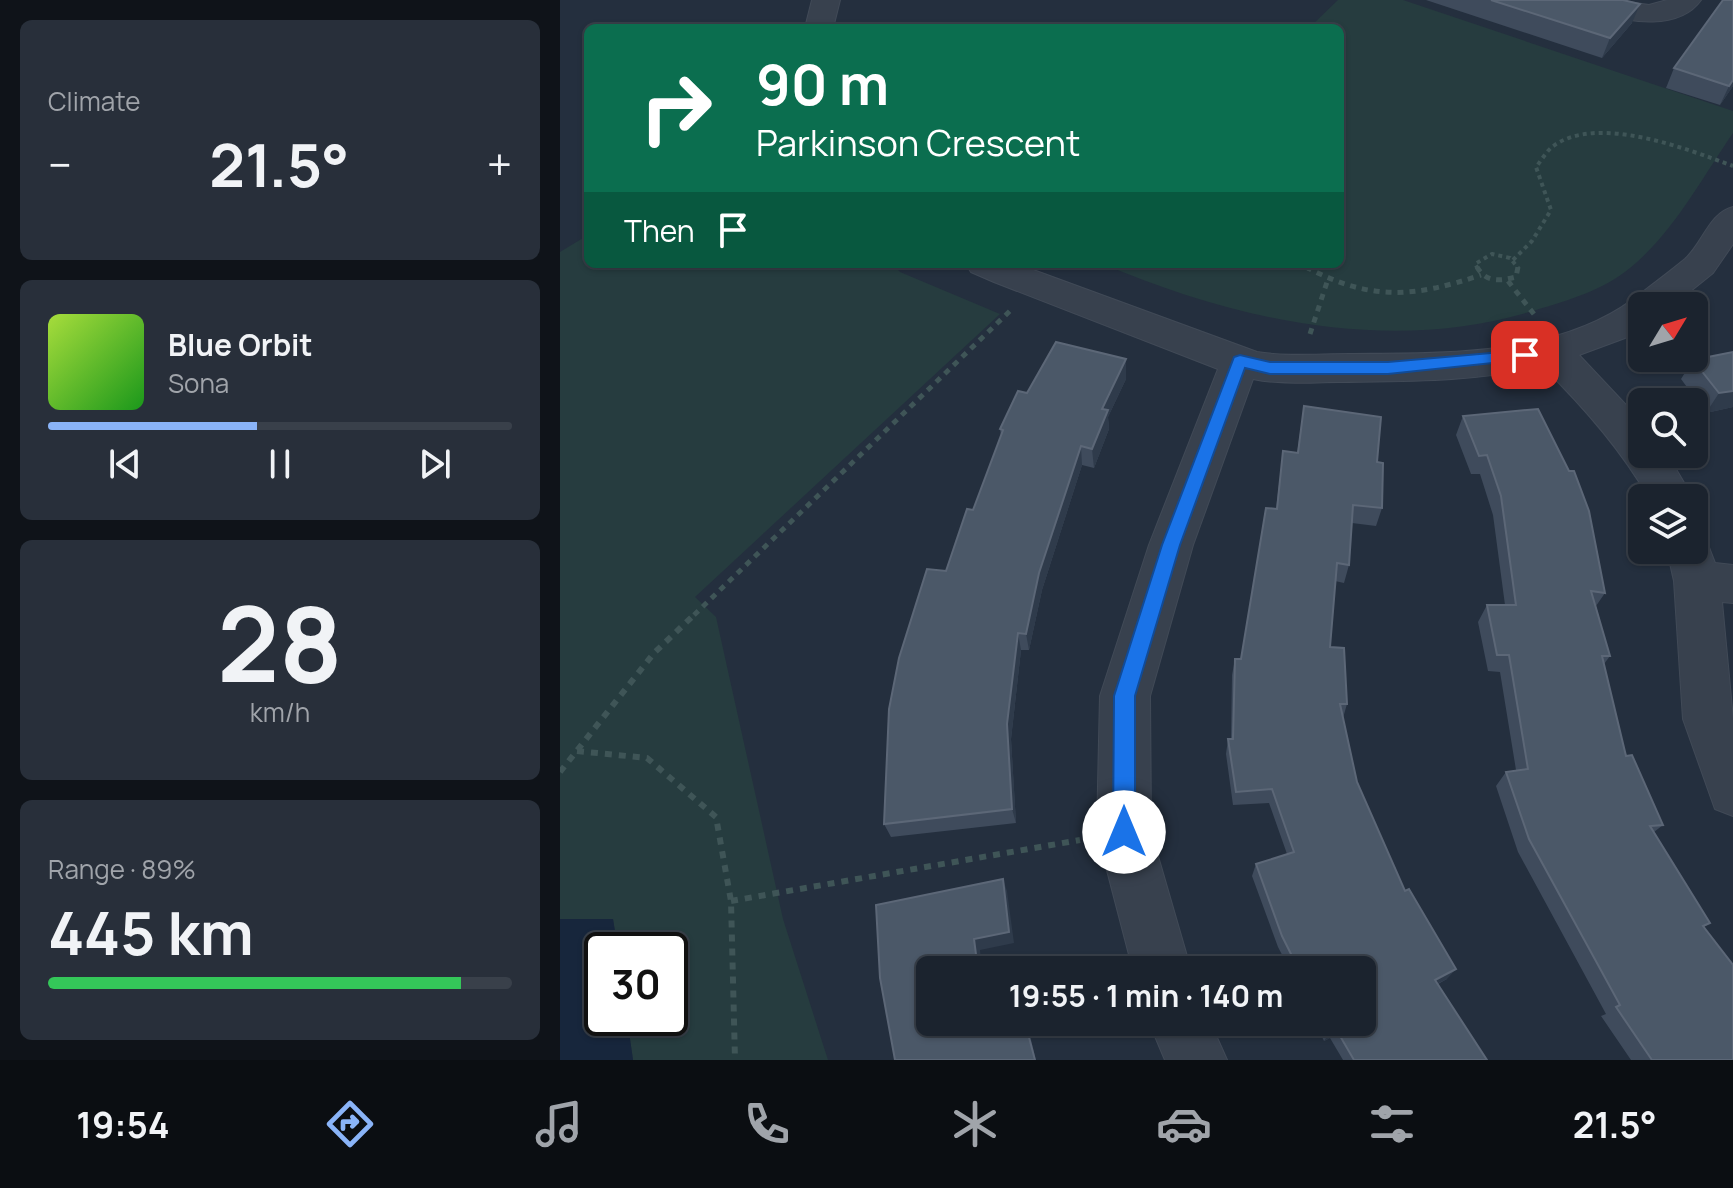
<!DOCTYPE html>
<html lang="en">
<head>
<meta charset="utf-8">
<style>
	:root { --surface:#1b232e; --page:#282f3a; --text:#f1f3f6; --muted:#a0a4aa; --line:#39404a; --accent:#8ab4f8 }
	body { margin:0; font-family:Manrope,sans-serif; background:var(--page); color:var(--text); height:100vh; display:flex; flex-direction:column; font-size:30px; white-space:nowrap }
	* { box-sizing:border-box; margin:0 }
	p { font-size:26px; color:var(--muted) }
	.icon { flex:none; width:44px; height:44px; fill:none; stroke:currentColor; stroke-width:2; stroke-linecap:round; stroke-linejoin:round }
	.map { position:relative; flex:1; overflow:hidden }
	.details { display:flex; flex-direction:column; gap:20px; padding:20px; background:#0f1319; width:560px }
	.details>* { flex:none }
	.banner { position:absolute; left:24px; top:24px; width:760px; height:244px; border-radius:12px; box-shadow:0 2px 6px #0004,0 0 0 2px var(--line); background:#0b6e4f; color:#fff; overflow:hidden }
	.needle { width:52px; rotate:52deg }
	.buttons { position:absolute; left:1068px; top:292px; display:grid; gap:16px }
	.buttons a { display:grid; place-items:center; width:80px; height:80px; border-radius:12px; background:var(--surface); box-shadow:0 2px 6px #0004,0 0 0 2px var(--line); font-size:40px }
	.speed { position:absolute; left:24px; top:932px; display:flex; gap:16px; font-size:40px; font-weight:700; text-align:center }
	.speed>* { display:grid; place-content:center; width:104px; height:104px; border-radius:50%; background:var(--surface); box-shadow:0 2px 6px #0004,0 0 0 2px var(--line); line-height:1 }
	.speed .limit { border:4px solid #111; border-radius:12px; background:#fff; color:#111 }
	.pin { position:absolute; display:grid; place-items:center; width:68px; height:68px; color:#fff; margin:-34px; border-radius:16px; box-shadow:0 4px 12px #0006 }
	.me { position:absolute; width:88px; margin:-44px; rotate:0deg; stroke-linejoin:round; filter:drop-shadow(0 0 6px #0008) }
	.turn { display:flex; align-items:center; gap:28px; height:168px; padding:0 40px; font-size:36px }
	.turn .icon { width:104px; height:104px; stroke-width:2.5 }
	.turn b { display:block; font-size:56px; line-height:68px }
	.then { display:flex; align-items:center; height:76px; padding:0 40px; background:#0003; gap:16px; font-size:30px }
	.big { font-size:60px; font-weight:700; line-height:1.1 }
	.details .card { flex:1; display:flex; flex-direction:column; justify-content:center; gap:12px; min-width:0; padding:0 28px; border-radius:12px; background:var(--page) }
	.details .dial { align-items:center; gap:0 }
	.dial b { font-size:104px; line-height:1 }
	.song { display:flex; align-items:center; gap:24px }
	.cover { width:96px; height:96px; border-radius:12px; background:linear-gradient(135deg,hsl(80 70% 55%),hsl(120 70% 35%)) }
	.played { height:8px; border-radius:4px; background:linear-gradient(90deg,var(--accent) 45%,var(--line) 45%) }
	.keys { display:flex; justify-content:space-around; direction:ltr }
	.heat { display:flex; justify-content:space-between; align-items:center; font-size:44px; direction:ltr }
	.charge { height:12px; border-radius:6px; background:linear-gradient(90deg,#34c759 89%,var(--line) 0) }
	.trip { position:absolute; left:356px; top:956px; width:460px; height:80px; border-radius:12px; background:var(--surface); box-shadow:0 2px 6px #0004,0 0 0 2px var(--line); font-weight:700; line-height:80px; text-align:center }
	.menu { display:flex; height:128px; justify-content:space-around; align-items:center; background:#0b0e12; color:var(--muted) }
	.menu .icon { width:56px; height:56px }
	.menu .current { color:var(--accent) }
	.menu b { font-size:36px; color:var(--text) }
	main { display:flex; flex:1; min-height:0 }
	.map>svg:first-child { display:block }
	.green { fill:#263c3f }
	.water { fill:#17263c }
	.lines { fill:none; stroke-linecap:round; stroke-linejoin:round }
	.minor-casing { stroke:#414a57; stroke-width:2 }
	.path-far2 { stroke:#3f5557; stroke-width:4; stroke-dasharray:4 4; stroke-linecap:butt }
	.path-far1 { stroke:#3f5557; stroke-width:5; stroke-dasharray:6 6; stroke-linecap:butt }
	.path { stroke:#3f5557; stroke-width:6; stroke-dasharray:7 7; stroke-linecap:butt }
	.minor { fill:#38414e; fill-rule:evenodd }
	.wall { fill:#3f4b5c }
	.shaded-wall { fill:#2f3b4b }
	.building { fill:#4b5868; stroke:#5c6777; stroke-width:2 }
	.route { fill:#1a73e8; stroke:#114b97; stroke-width:2 }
</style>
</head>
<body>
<main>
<section class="details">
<div class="card"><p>Climate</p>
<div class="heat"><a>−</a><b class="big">21.5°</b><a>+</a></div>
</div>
<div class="card">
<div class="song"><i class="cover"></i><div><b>Blue Orbit</b><p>Sona</p></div></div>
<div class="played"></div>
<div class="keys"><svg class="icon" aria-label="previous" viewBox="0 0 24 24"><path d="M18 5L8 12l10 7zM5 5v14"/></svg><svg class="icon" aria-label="pause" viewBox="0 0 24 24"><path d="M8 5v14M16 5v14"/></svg><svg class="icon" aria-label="next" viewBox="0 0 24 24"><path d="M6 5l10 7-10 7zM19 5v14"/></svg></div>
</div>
<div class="card dial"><b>28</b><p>km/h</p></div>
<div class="card"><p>Range · 89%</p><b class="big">445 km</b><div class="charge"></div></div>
</section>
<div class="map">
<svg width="1173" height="1060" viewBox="0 0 1173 1060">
	<rect width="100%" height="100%" fill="#242f3e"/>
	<path class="green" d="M778 0H843L1173 111V133C1142 178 1113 233 1070 268 1043 290 1010 300 976 310 833 355 678 321 543 264H780V28H749Z
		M28 235V264H332L340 272 440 314 135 597 156 617 223 919 268 1060H73L67 1018H110V950H58L53 919H0V252Z"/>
	<path class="water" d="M0 919H53L58 950H42V1018H67L73 1060H0Z"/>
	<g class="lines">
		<g class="minor-casing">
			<path id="minor" d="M252 0H280L273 28H245Z
				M1010 0H1054L1089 5 1107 0H1141C1119 31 1069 22 1038 13 1028 10 1016 9 1010 0Z
				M1173 207V244L1153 273 1112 306H1082V327L1065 338 1019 355 1082 422V454H1107L1133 498H1089C1060 448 1023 406 982 366 916 382 847 381 779 382 750 382 722 385 693 379L633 545 590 696 591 832 631 970H573L537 832 540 696 589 545 658 369 434 282 411 272 406 264H457L697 352C728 357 758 354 789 354 880 353 994 357 1072 300 1089 287 1108 273 1125 259 1143 243 1149 213 1173 207Z
				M1134 533 1145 537 1155 563 1173 565V603L1162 602 1173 719V816L1155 809 1123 719 1114 581 1107 550H1134Z
				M589 1022H650L667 1060H605Z"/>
		</g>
		<path class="path-far2" d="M953 260 972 241 991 210 976 167C981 161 986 152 992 147 1036 113 1127 149 1173 166
			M740 264 749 269
			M918 269 915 264 932 254 950 258 959 269"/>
		<path class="path-far1" d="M746 267C811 301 852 298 921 275
			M917 267C926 283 940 281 956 277L958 267
			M948 281 977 318
			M750 334 768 279
			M134 615 452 309"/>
		<path class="path" d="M17 751 87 758 156 817 171 901 175 1060
			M0 772 94 653 136 613
			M171 901 520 840"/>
		<use href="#minor" class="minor"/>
	</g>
	<path class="wall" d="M866 0H1063L1072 23 1042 58Z
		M1114 68 1173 86 1160 105 1106 88Z
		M1133 360 1173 407 1146 413 1121 379Z
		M566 379 548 417 549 429 534 468 522 465 482 590 469 650H461L451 739 456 823 331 837 324 824 386 571 413 510 441 436 440 429 467 393Z
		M744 406 817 462 822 508 816 526 792 523 789 565 784 583 775 581 770 647 787 704 783 718 797 782 845 891 887 979 878 984 927 1060H783L770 1038 764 1041 755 1022H802V970H730L718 947 692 876 696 864 727 854 709 803 673 805 666 754 668 739H671L672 675 675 659H681L716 509 723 451 737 453Z
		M903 416 1045 593 1036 606 1050 656 1044 664 1066 756 1103 825 1094 832 1150 923 1144 927 1173 1060H1071L1041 1016 1046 1014 958 852 936 786 946 772 956 770 940 672 928 671 918 622 927 605H945L933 515 920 474H911L896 435Z"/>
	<path class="shaded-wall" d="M1080 4 1072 23 1042 58 1050 38Z
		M1173 80V86L1160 105 1169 86Z
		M566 359V379L548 417 549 429 534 468 532 449 542 409Z
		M1173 391V407L1146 413 1159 393Z
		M521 446 522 465 482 590 469 650 466 634 479 573Z
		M458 633 461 650 451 739 456 823 452 809 447 724Z
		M443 879 447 891 454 943 420 950 422 970H418L414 939Z
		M896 969 887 979 866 989 875 980Z
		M465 1022H467L476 1060H475Z
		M776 1029 770 1038 764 1041 770 1032Z"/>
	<path class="building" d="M931 0H1063L1080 4 1050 38Z
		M1163 0H1173V80L1169 86 1114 68Z
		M496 342 566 359 542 409 548 410 532 449 521 446 479 573 466 634 458 633 447 724 452 809 324 824 329 709 339 658 367 569 386 571 407 509 413 510 443 430 440 429 458 391 467 393Z
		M1173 352V391L1159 393 1133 360Z
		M744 406 821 417 817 462 823 463 822 508 793 505 789 565 777 563 770 647 784 648 787 704H780L797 782 845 891 849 889 896 969 875 980 927 1060H794L776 1029 770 1032 765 1022H802V970H739L722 936 696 864 734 852 712 789 676 792 668 739H673L675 659H681L706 508 717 509 723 451 738 453Z
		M978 409 1009 471H1014L1029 511 1045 593 1031 591 1050 656H1042L1066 756 1072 755 1103 825 1090 826 1150 923 1143 926 1173 965V1060H1092L1056 1007 1060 1005 969 839 946 772 968 769 949 655H937L927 605H956L941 496 927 455 919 456 903 416Z
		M443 879 449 932 414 939 418 970H370V1022H429L430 1024 437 1022H465L475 1060H335L320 978 316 905Z"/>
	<path class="route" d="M965 350 973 355 971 359 828 374H710L685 368 620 545 575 696V832L572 839 564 842 556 839 553 832 554 696 602 545 674 357 680 355 710 362H828Z"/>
</svg>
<div class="buttons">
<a><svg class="needle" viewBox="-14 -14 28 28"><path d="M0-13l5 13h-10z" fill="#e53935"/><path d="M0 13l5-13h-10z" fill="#a0a4aa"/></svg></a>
<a><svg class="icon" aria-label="search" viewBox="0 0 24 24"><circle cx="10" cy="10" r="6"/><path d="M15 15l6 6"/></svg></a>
<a><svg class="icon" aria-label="layers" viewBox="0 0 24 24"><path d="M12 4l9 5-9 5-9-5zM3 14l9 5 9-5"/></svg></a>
</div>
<div class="speed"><div class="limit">30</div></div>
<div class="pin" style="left:965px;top:355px;background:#d93025"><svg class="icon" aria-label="arrive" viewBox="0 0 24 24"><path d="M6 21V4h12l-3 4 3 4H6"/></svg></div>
<svg class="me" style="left:564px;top:832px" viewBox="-20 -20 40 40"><circle r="19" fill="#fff"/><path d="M0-13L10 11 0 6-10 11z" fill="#1a73e8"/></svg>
<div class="trip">19:55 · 1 min · 140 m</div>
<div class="banner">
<div class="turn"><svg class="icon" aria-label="right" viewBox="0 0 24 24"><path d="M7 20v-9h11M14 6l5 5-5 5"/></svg><div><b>90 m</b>Parkinson Crescent</div></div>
<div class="then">Then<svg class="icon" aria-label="arrive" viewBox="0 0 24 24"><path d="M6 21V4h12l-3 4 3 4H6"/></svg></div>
</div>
</div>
</main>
<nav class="menu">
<b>19:54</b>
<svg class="icon current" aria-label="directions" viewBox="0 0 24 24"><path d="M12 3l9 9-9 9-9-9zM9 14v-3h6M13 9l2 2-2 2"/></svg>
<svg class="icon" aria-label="music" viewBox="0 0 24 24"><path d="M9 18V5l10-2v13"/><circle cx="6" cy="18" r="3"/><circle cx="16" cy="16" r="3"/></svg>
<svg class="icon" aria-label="phone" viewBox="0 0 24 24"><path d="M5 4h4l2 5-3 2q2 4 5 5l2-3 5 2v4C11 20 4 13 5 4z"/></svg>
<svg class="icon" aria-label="climate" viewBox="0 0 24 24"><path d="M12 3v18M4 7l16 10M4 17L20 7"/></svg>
<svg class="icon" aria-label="car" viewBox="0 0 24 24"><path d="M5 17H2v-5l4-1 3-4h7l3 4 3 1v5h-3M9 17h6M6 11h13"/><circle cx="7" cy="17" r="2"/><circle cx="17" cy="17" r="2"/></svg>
<svg class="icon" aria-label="filters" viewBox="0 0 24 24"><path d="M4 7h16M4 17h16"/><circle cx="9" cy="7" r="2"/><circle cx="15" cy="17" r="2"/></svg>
<b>21.5°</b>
</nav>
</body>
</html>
